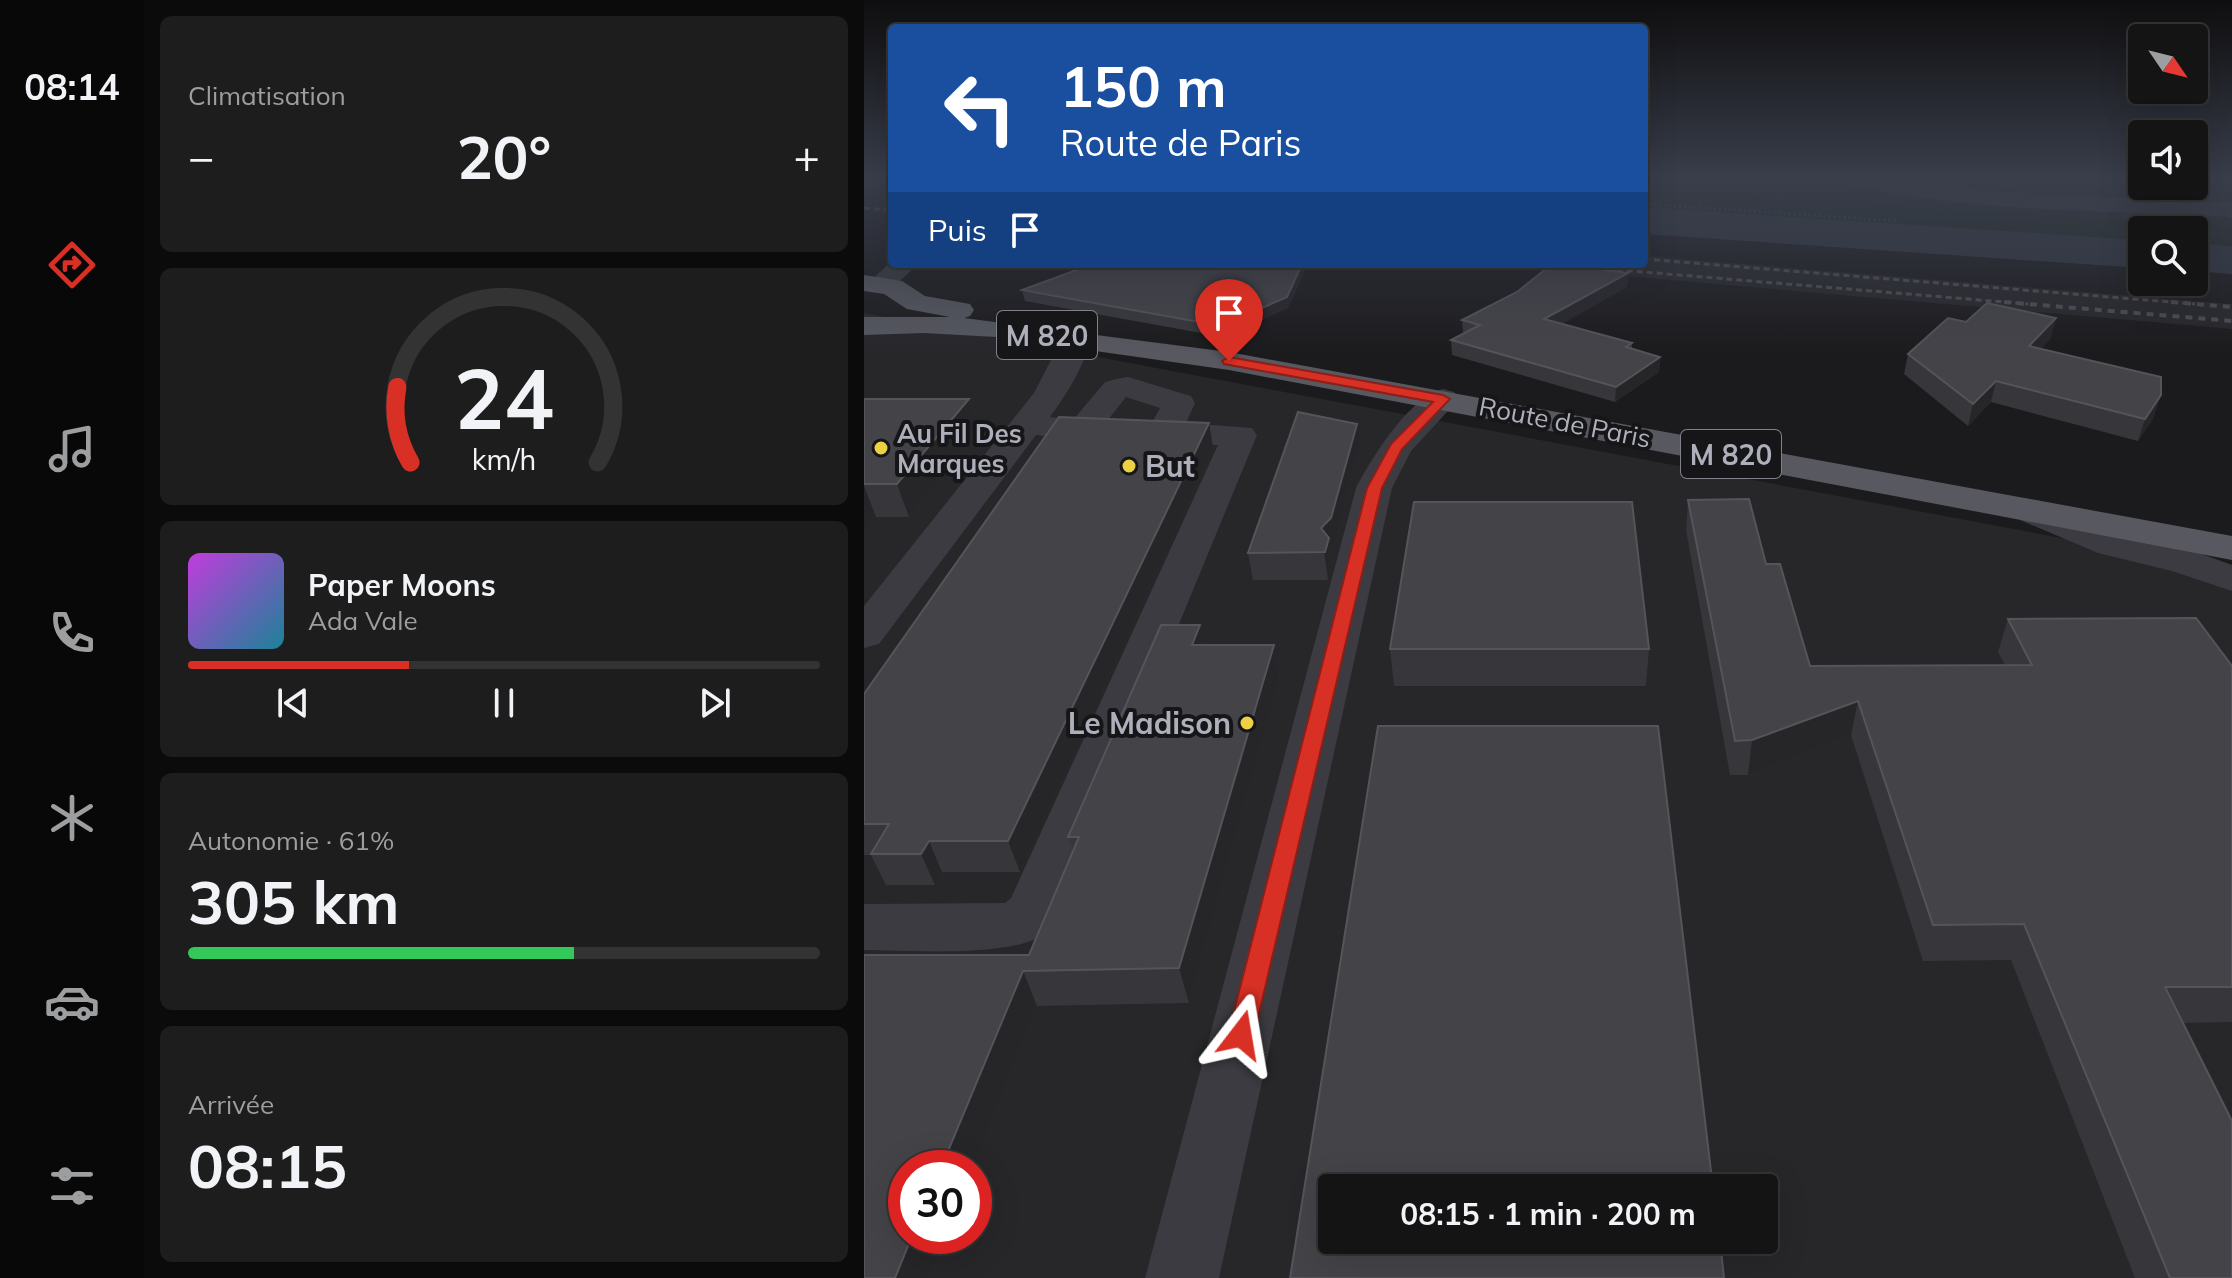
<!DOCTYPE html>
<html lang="fr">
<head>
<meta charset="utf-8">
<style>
	:root { --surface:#141415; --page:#1d1d1e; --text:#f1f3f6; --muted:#9d9ea0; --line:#333334; --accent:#d93025 }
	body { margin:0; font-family:Mulish,sans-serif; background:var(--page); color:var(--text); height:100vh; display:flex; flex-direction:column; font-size:30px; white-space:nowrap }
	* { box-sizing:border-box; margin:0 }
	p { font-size:26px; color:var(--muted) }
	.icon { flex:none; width:44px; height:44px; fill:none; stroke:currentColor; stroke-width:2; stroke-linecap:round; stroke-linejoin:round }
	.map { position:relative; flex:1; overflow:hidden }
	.side { display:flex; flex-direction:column; gap:16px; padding:16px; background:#0b0b0c; width:720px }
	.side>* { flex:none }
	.top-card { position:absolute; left:24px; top:24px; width:760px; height:244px; border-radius:8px; box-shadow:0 8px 32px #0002,0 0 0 2px var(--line); background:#1a4fa0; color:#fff; overflow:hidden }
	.needle { width:52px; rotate:125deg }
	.tools { position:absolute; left:1264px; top:24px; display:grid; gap:16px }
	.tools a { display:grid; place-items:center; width:80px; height:80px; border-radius:8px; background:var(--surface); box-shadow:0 8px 32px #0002,0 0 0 2px var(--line); font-size:40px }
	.speed { position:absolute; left:24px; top:1150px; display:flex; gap:16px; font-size:40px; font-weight:700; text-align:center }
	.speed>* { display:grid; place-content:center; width:104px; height:104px; border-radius:50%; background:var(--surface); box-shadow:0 8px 32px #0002,0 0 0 2px var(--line); line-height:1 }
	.speed .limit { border:12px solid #d22; background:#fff; color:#111 }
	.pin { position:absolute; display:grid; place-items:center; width:68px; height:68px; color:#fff; margin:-82px -34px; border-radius:50% 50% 50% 0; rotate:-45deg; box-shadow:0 0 8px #0007 }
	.pin .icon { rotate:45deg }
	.me { position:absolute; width:88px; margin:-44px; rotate:14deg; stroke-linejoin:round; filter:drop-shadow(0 0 6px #0008) }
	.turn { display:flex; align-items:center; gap:28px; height:168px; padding:0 40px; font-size:36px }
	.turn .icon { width:104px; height:104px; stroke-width:2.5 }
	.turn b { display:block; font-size:56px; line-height:68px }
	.then { display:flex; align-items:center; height:76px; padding:0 40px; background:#0003; gap:16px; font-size:30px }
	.big { font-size:60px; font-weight:700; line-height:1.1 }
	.side .tile { flex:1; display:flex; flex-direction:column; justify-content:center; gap:12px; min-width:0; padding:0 28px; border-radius:12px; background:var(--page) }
	.side .dial { align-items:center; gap:0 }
	.dial svg { height:208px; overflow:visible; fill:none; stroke:var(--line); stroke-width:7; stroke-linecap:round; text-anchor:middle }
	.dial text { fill:var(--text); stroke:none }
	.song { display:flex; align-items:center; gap:24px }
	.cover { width:96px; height:96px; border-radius:12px; background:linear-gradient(135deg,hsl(290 70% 55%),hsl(190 70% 35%)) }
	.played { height:8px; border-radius:4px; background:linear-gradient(90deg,var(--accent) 35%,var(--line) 35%) }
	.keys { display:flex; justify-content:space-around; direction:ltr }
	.heat { display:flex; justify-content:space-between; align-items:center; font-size:44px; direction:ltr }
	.charge { height:12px; border-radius:6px; background:linear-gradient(90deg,#34c759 61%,var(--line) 0) }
	.trip { position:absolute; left:454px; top:1174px; width:460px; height:80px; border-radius:8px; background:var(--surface); box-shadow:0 8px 32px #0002,0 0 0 2px var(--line); font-weight:700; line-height:80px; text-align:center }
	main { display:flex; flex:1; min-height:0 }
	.dock { display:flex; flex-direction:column; width:144px; justify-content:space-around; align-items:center; background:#080808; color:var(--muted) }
	.dock .icon { width:56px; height:56px }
	.dock .current { color:var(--accent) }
	.dock b { font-size:36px; color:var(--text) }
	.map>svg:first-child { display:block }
	.built { fill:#272629; fill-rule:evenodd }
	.green { fill:#202822 }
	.water { fill:#303640 }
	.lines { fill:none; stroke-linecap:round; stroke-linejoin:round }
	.path { stroke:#414248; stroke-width:3; stroke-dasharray:2 3; stroke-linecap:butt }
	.minor { fill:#3b3b41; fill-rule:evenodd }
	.major { fill:#575860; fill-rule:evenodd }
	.rail-far1 { stroke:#4e4f56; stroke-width:3; stroke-dasharray:6 4; stroke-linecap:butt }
	.rail { stroke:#4e4f56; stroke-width:4; stroke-dasharray:7 6; stroke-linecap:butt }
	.wall { fill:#37363a }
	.shaded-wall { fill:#262528 }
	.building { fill:#444348; stroke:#54545a; stroke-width:2 }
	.route { fill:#d93025; stroke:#8d1f18; stroke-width:2 }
	.poi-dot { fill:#ecd142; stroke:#161517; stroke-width:3 }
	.labels { text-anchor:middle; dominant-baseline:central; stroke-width:8; stroke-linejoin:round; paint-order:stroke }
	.far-street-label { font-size:26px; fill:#adafbb; stroke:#161517 }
	.far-poi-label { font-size:26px; font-weight:bold; fill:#adafbb; stroke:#161517; text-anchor:start }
	.shield { fill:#161517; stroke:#80818a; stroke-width:2 }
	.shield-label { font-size:28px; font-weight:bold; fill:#adafbb }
	.poi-label { font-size:30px; font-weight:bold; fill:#adafbb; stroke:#161517; text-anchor:start }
</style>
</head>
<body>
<main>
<nav class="dock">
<b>08:14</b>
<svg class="icon current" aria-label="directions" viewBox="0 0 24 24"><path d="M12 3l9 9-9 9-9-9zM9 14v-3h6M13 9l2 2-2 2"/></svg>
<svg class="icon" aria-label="music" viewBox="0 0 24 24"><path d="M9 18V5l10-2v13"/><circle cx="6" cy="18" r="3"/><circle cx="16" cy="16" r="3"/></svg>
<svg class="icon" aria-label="phone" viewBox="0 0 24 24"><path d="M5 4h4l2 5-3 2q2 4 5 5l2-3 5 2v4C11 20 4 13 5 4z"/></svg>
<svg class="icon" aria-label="climate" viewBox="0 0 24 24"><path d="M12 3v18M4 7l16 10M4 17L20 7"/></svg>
<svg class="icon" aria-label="car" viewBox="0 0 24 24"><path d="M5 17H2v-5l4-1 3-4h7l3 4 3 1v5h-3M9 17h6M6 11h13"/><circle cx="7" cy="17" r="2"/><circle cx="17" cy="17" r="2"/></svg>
<svg class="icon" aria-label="filters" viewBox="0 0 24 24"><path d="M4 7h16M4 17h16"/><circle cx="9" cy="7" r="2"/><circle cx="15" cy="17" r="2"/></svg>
</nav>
<section class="side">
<div class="tile"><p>Climatisation</p>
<div class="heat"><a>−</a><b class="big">20°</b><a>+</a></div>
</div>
<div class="tile dial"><svg viewBox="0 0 100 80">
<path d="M14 69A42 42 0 1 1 86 69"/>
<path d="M14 69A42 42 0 0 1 9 40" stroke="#d93025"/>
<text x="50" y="56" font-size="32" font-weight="700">24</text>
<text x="50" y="72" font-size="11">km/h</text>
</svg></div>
<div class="tile">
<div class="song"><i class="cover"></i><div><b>Paper Moons</b><p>Ada Vale</p></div></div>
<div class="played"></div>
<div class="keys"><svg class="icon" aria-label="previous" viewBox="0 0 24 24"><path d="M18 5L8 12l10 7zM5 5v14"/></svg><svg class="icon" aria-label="pause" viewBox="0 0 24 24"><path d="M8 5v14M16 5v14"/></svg><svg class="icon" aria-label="next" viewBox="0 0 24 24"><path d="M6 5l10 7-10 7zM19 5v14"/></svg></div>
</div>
<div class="tile"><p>Autonomie · 61%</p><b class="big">305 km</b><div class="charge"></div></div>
<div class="tile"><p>Arrivée</p><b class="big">08:15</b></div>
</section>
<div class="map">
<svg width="1368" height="1278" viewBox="0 0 1368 1278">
	<rect width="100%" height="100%" fill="#1b1a1c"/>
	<path class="built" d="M780 176H1278V186H1330V176H1368V228L780 192Z
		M780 256 1368 304V329L622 264H780Z
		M0 313 1368 570V1278H0ZM42 1168H110V1236H42ZM468 1188H900V1240H468Z"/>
	<path class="green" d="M780 192 1368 228V246L1330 243V230H1278V240L780 207Z"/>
	<path class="water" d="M780 207 1278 240V268L780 234Z
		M1330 243 1368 246V274L1330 271Z"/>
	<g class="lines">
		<path class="path" d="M780 204 1034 221"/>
		<path class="minor" d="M968 176H1010L1143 192 1368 203V217C1236 210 1100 213 971 181Z
			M28 261V264H54L26 290H6L3 284Z
			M211 330 221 333 226 339C221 366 202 395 186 417L209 420 241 382 252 379 264 377 327 396 331 403 322 423 388 428 393 435 190 927C163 960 43 950 0 950V904L141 903 147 898 354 445 218 441 172 435 15 644 0 648V606L170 393 201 333ZM262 397 296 408 288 423 243 421Z
			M579 389 590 392 595 399 547 451 528 488 355 1278H281L492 488C508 458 544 398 579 389Z
			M1162 498 1260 536 1335 553 1368 565V591L1308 571 1234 553 1149 517 1143 509 1149 501Z"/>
		<path class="major" d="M0 275 38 281 61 296 106 304 110 310 106 316 100 318 365 352 1368 536V560L365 370 132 337 60 333 0 335V317H86L43 309 20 294 0 291Z"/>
		<path class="rail-far1" d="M0 208 28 210
			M780 259 1331 304
			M683 264 1164 304"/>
		<path class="rail" d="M1140 302 1368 321
			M1307 302 1368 307"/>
	</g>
	<path class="wall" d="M1094 176H1180L1146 189Z
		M1196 176H1263L1239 186Z
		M193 264H444L424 308 359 337 161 301 158 290 215 269Z
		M764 273 763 287 697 324 768 343V349L796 357 795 372 751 402 588 355 587 340 599 333 598 320Z
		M1102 322 1187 338 1177 349 1290 417 1274 441 1127 402 1104 426 1040 374 1044 354Z
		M0 399H105L115 429 45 517H12L0 531Z
		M345 423 349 448 156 872H78L71 885H22L7 855H0V694Z
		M495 449 471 545 466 550 468 565 464 580H389L384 553Z
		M824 500 902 564 946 666 1141 665 1134 652 1144 619 1368 666V1022L1319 1023 1368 1278H1271L1147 960 1059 961 987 735 884 775H866L822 530Z
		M297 625H336L340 645H410L416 677 325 1003 173 1006 109 1168H42V1236H82L65 1278H0V955H165L209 851 204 837Z
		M526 649H785L782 686H530Z"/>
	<path class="shaded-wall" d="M1149 176H1180L1146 189Z
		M1242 176H1263L1239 186Z
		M438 264H444L424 308 359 337 357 326Z
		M764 273 763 287 680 334V319Z
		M1192 318 1187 338 1160 367 1165 346Z
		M796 357 795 372 751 402 752 387Z
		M1132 381 1127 402 1104 426 1109 404Z
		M1297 395 1290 417 1274 441 1281 419Z
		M105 399 115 429 45 517 33 484Z
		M345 423 349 448 156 872 144 841Z
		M493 424 495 449 471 545 466 550 468 565 464 580 457 528Z
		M0 486 12 517 0 531Z
		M336 625 342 657 328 645Z
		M410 645 416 677 325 1003 315 968Z
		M994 701 987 735 884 775 888 740Z
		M65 841 78 872 71 885 57 854Z
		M159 971 173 1006 109 1168H77Z
		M48 1236H82L65 1278H31Z"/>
	<path class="building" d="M229 264H438L423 297 357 326 158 290Z
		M688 264H701L764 273 680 319 768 343 762 347 796 357 752 387 587 340 616 325 598 320 653 292Z
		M1123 303 1192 318 1165 346 1297 377V395L1281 419 1132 381 1109 404 1044 354 1084 318 1102 322Z
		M0 399H105L33 484H0Z
		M434 412 493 424 467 518 457 528 465 538 461 552 384 553Z
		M195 417 345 423 144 841H65L57 854H7L25 824H0V694Z
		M885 499 902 564H916L946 666 1168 665 1144 619 1332 618 1368 666V987H1301L1368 1121V1278H1306L1160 924 1069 925 994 701 888 740 871 741 824 500Z
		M550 502H768L785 649H526Z
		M297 625H336L328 645H410L315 968 159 971 77 1168H42V1236H48L31 1278H0V955H165L215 837H204Z
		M514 726H794L849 1188H468V1240H856L860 1278H426Z"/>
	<linearGradient id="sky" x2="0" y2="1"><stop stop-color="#0f0e0f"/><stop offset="0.5" stop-color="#393e4b"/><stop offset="1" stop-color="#393e4b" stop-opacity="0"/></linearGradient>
	<rect width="1368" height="355" fill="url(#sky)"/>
	<path class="route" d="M365 357 579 395 586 399 538 449 518 488 390 1035 387 1043 377 1046 368 1043 364 1035 503 488 527 444 569 402 360 364 358 361Z"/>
	<g class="poi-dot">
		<circle cx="17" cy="448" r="8"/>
		<circle cx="265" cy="466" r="8"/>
		<circle cx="383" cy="723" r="8"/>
	</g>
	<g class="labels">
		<g class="far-street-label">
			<text transform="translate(701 422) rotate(11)">Route de Paris</text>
		</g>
		<g class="far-poi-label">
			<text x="33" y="433">Au Fil Des<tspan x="33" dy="30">Marques</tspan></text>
		</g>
		<g class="shield">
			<rect x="133" y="311" width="100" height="48" rx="6"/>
			<rect x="817" y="430" width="100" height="48" rx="6"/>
		</g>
		<g class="shield-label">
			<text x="183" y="335">M 820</text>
			<text x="867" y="454">M 820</text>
		</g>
		<g class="poi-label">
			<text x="281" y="466">But</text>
			<text x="367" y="723" text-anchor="end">Le Madison</text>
		</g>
	</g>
</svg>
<div class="tools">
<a><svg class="needle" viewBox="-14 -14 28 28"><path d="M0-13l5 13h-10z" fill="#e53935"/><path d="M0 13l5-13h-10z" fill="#9d9ea0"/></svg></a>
<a><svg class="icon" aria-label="sound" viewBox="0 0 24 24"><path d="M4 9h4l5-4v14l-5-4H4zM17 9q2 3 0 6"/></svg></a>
<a><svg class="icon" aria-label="search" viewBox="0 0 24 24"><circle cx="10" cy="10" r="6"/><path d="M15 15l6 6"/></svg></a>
</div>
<div class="speed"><div class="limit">30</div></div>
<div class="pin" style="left:365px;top:361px;background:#d93025"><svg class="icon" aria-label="arrive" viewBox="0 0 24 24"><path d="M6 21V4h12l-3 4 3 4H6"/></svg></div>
<svg class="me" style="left:377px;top:1035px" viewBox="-20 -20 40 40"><path d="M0-17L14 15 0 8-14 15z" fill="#d93025" stroke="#fff" stroke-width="4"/></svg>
<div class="trip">08:15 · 1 min · 200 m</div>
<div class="top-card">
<div class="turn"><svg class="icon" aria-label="left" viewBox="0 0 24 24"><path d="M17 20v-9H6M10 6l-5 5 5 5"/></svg><div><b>150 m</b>Route de Paris</div></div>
<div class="then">Puis<svg class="icon" aria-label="arrive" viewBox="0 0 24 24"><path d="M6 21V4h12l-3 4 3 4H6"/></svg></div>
</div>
</div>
</main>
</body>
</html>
